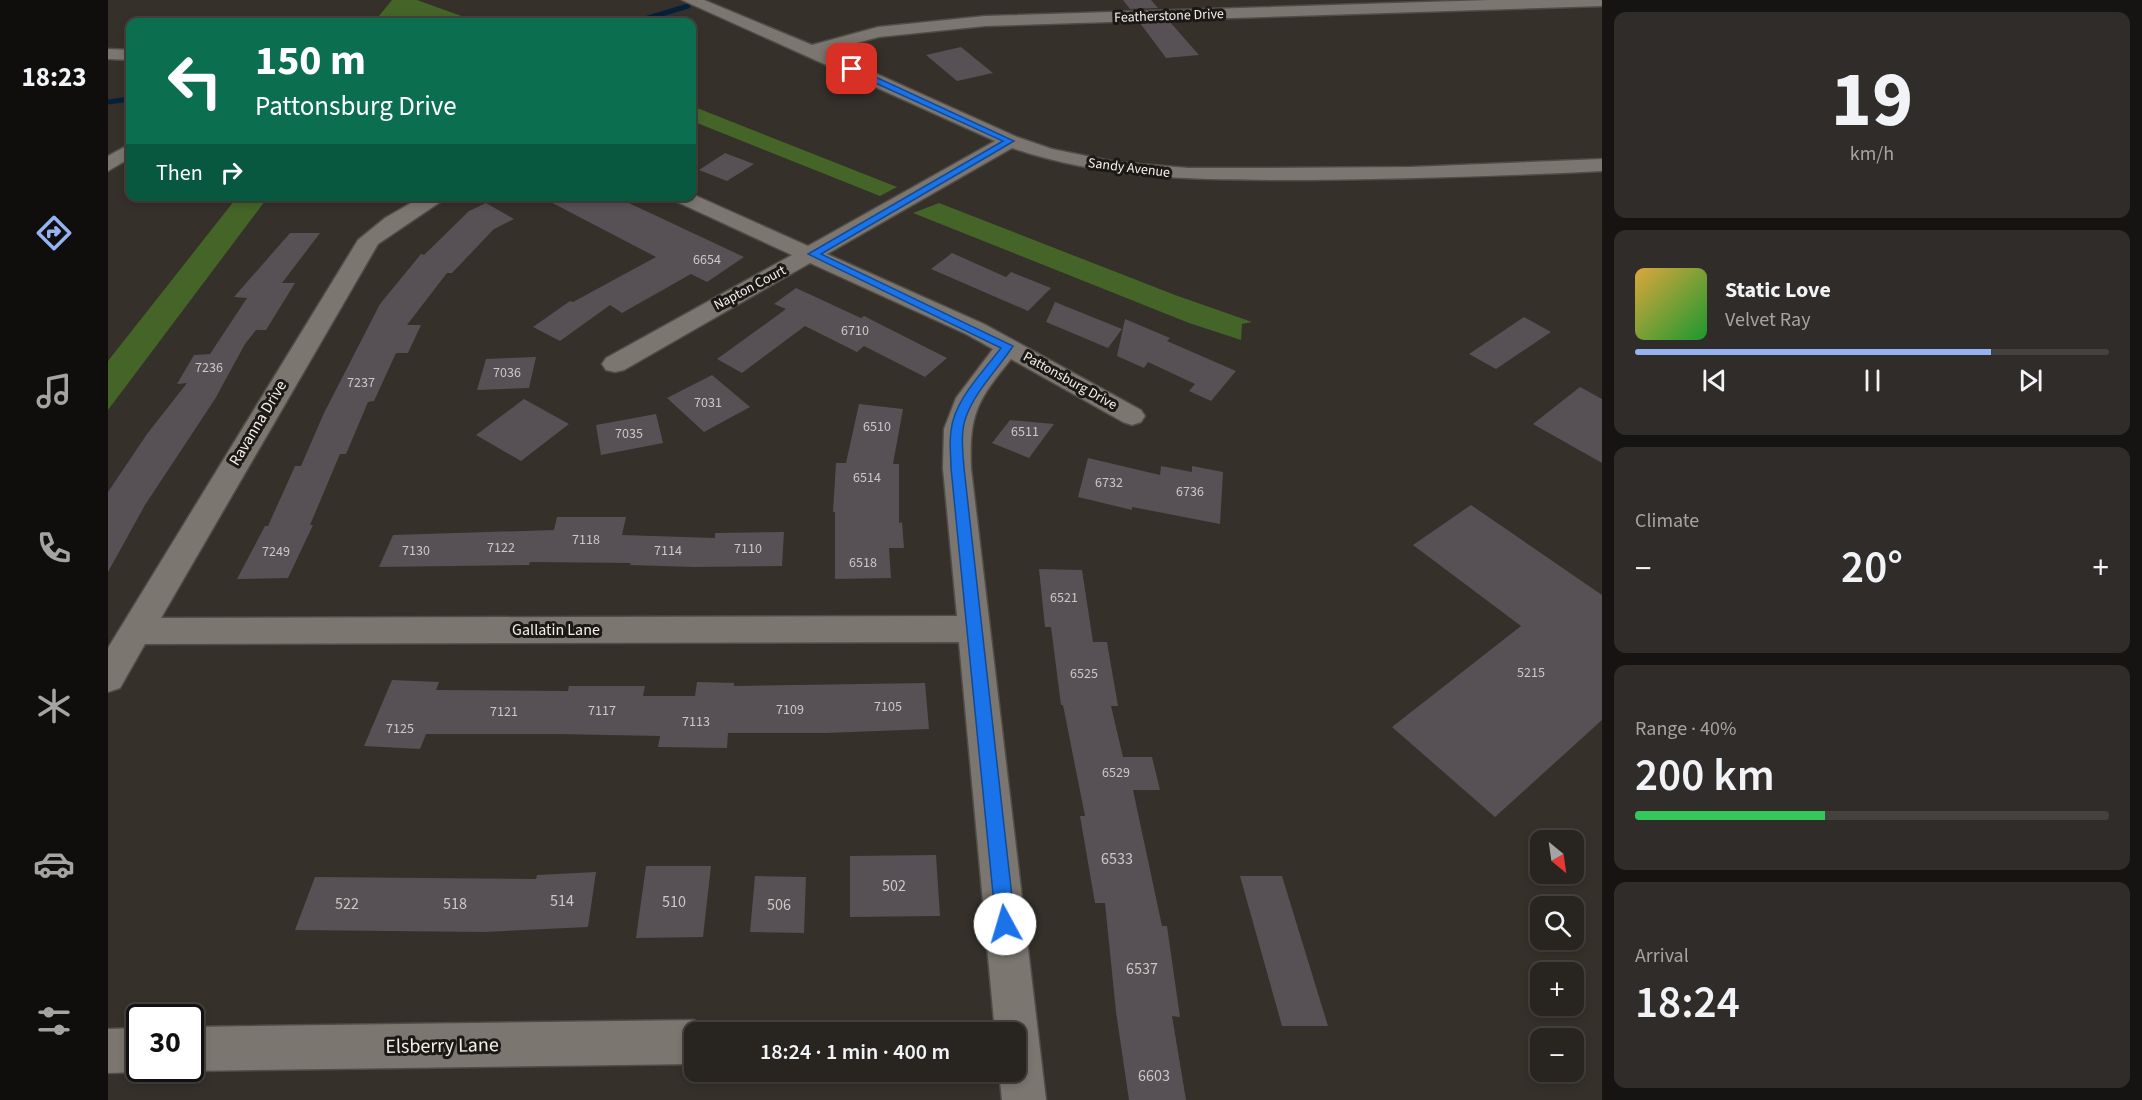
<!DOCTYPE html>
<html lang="en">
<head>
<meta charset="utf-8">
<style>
	:root { --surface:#282420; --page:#302c29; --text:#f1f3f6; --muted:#a5a4a5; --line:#44413e; --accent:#95b2f1 }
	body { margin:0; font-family:"Source Sans 3",sans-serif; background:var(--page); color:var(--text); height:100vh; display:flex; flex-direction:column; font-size:22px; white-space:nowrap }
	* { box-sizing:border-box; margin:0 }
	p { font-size:20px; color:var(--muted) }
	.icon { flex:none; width:33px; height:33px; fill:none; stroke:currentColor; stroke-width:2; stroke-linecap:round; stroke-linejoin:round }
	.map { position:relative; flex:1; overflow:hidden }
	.details { display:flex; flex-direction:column; gap:12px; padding:12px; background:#161412; width:540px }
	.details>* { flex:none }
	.banner { position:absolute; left:18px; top:18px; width:570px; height:183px; border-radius:12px; box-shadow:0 3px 9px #0003,0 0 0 2px var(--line); background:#0b6e4f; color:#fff; overflow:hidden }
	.needle { width:39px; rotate:151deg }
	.fabs { position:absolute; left:1422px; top:830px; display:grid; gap:12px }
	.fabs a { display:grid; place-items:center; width:54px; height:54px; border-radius:12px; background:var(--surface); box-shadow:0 3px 9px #0003,0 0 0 2px var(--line); font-size:30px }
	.speed { position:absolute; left:18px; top:1004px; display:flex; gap:12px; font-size:30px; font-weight:700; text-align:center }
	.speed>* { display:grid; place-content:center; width:78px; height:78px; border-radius:50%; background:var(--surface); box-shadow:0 3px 9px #0003,0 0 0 2px var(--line); line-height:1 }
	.speed .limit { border:3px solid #111; border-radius:9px; background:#fff; color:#111 }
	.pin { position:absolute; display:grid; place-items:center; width:51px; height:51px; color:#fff; margin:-26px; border-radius:12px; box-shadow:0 3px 9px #0006 }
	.me { position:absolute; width:66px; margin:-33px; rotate:354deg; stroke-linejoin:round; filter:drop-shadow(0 0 4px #0008) }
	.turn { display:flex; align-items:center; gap:21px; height:126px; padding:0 30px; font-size:27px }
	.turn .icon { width:78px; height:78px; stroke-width:2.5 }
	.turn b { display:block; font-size:42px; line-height:51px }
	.then { display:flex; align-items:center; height:57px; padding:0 30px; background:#0003; gap:12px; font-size:22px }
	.big { font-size:45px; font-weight:600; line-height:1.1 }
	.details .tile { flex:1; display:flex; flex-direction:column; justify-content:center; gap:9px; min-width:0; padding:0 21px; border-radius:12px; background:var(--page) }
	.details .dial { align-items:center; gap:0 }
	.dial b { font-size:78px; line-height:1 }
	.song { display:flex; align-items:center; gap:18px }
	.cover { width:72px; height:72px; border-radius:9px; background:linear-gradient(135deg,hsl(40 70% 55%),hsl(130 70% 35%)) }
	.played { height:6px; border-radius:3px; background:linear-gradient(90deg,var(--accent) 75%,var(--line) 75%) }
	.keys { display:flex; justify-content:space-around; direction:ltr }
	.heat { display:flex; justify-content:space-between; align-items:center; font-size:33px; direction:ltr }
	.charge { height:9px; border-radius:4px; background:linear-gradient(90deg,#34c759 40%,var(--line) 0) }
	.trip { position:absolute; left:576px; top:1022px; width:342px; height:60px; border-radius:12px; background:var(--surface); box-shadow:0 3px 9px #0003,0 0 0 2px var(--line); font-weight:600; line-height:60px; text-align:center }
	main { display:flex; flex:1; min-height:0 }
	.tabs { display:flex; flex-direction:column; width:108px; justify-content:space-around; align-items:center; background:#100e0d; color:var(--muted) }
	.tabs .icon { width:42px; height:42px }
	.tabs .on { color:var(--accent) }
	.tabs b { font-size:27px; color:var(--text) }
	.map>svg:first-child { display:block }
	.green { fill:#446527 }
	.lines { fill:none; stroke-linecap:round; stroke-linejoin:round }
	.stream { stroke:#05213a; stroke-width:5 }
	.building { fill:#575055 }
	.minor-casing { stroke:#504c47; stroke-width:3 }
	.minor { fill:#7c7670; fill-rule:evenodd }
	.route { fill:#1a73e8; stroke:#114b97; stroke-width:1.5 }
	.labels { text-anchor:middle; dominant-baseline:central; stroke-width:6; stroke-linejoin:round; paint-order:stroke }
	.far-street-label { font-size:14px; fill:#f3f0ec; stroke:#1b1816 }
	.number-label { font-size:14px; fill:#ccc8c6 }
	.street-label { font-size:16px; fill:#f3f0ec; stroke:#1b1816 }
	.near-number-label { font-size:16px; fill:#ccc8c6 }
	.near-street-label { font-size:20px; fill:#f3f0ec; stroke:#1b1816 }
</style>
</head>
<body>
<main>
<nav class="tabs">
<b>18:23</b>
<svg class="icon on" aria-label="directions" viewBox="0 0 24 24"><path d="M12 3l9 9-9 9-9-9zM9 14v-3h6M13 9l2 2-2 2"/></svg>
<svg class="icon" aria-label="music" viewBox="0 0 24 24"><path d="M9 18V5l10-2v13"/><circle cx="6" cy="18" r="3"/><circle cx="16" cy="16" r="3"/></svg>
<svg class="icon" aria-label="phone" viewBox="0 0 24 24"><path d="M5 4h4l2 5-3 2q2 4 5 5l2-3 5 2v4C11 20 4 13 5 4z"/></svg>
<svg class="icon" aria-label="climate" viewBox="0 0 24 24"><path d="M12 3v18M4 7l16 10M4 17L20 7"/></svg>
<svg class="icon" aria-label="car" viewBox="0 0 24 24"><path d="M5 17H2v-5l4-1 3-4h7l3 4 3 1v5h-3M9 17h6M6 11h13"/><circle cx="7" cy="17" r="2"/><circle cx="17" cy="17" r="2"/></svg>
<svg class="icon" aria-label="filters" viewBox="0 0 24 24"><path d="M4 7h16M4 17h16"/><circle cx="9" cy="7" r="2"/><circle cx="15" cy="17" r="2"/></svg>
</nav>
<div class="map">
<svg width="1494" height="1100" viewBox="0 0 1494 1100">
	<rect width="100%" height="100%" fill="#35302a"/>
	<path class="green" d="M284 0H309L370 22H266Z
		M584 106 789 187 772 196 584 121Z
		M130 196 160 197 0 410V361Z
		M831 203 1067 295 1144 322 1134 324 1133 340 1081 323 805 213Z"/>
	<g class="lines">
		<path class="stream" d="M527 22 580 6
			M0 102 22 99"/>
	</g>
	<path class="building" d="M1015 0H1043L1050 8 1022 9Z
		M1062 22 1091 55 1058 58 1032 23Z
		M853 47 885 73 849 81 818 55Z
		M617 153 646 164 619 181 591 170Z
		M431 196H506L636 257 599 282 583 274 514 313 502 305 452 341 425 327 462 301 465 302 548 257Z
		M378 203 406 219 386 229 344 273H339L299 325H313L300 353H288L266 401 260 402 238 454H232L202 525H205L180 578 129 579 157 526H160L187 466H193L216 413 272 304 313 254 316 255 361 211Z
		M182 233H212L174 283H187L158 330H148L137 344 107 399 37 505 0 572V492L39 434 79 383 69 384 86 355 102 354 139 298 126 297Z
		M844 253 898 277 903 272 943 288 920 311 823 269Z
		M688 288 753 318 756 316 839 358 817 377 756 346 749 352 697 326 634 373 609 359 678 309 666 304Z
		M947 302 1014 329 1000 348 938 322Z
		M1416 317 1443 332 1388 369 1361 354Z
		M1017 319 1062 338 1059 341 1128 371 1103 401 1081 391 1087 384 1040 362 1036 368 1009 356Z
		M428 357 421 388 369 390 378 359Z
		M604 375 642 407 596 432 559 398Z
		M1472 387 1494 399V463L1425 424Z
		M416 399 461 424 413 461 368 435Z
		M751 404 795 409 785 464H791V523L794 522 796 548H781L783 578 727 579V512H725L728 463H738Z
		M548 414 555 443 493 455 488 425Z
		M902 420 946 424 921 458 884 443Z
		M980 458 1052 475 1053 466 1084 472V466L1115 472 1112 524 1024 507V510L970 497Z
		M1363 505 1494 595V720L1387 817 1284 727 1413 626 1305 545Z
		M449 517H518L514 535 607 538V533L676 532 674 566 586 567 522 565 523 563 422 562 421 565 271 567 285 535 446 530Z
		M931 569 974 570 985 642H999L1010 706H1003L1015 757H1044L1052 790H1025L1054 926H1059L1072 1017 1064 1016 1078 1100H1021L1008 1012 997 903H987L972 816H977L955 705H953L943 627H937Z
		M284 680 331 682 328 690 460 691 461 686H537L535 696H587L589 682 626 683V686L817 683 821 729 718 733H620L619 748 550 747 552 736 449 734H318L312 749 256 746Z
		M828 855 832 916 742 917V856Z
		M538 866H603L595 937 528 938Z
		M488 872 480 927 376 932 187 930 207 877 428 879 429 875Z
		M647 876 698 877 696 933 642 932Z
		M1132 876H1174L1220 1026H1174Z"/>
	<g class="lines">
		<g class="minor-casing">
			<path id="minor" d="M574 0H596L704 45 770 27 877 16 1382 0H1494V6L877 26 771 37 718 51 909 137 944 149 1008 162 1080 168H1152L1303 167 1494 159V171C1396 176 1298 179 1199 180 1099 180 1000 181 904 148L719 254 876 324 1033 410 1037 416 1033 422 1024 425 1015 422 903 359C869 401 861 414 863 468L938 1100H894L891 1071H908V1032H887L851 642 37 644 12 688 0 692V648L250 240 277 218 315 196H341L270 244 53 618 849 616 835 468 836 429 848 398 885 349 858 334 702 263 516 370 507 372 498 370 494 364 498 358 684 255 565 200 562 196H584V194L700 246 887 141Z
				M0 49 22 50V60L0 59Z
				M22 144V158L0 171V156Z
				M586 1020 601 1027 603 1032H586V1064L82 1071 76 1068H82V1027Z
				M32 1028V1068H41L32 1072 0 1073V1029Z"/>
		</g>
		<use href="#minor" class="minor"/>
	</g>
	<path class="route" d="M741 67H746L906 141 713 254 905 346C890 369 867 391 858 417 852 433 855 452 856 468L907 924 904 931 897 933 891 931 888 924 843 468C843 456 841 443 843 431 846 400 875 372 893 348L700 254 895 141 741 71Z"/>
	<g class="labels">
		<g class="far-street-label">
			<text transform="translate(1061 16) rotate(-2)">Featherstone Drive</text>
			<text transform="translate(1021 168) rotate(7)">Sandy Avenue</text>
			<text transform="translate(642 288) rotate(-28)">Napton Court</text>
			<text transform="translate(962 381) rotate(29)">Pattonsburg Drive</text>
		</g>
		<g class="number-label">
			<text x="599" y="260">6654</text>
			<text x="747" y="331">6710</text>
			<text x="101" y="368">7236</text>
			<text x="399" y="373">7036</text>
			<text x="253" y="383">7237</text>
			<text x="600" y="403">7031</text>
			<text x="769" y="427">6510</text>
			<text x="917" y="432">6511</text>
			<text x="521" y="434">7035</text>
			<text x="759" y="478">6514</text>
			<text x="1001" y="483">6732</text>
			<text x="1082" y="492">6736</text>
			<text x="478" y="540">7118</text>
			<text x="393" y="548">7122</text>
			<text x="640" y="549">7110</text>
			<text x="308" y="551">7130</text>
			<text x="560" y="551">7114</text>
			<text x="168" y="552">7249</text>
			<text x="755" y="563">6518</text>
			<text x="956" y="598">6521</text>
			<text x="1423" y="673">5215</text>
			<text x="976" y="674">6525</text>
			<text x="780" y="707">7105</text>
			<text x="682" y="710">7109</text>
			<text x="494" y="711">7117</text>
			<text x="396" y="712">7121</text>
			<text x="588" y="722">7113</text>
			<text x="292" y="729">7125</text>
			<text x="1008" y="773">6529</text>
		</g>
		<g class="street-label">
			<text transform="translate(150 423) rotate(-59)">Ravanna Drive</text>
			<text x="448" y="630">Gallatin Lane</text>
		</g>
		<g class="near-number-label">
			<text x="1009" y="859">6533</text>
			<text x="786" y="886">502</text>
			<text x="454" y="901">514</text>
			<text x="566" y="902">510</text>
			<text x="239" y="904">522</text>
			<text x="347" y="904">518</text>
			<text x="671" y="905">506</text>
			<text x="1034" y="969">6537</text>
			<text x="1046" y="1076">6603</text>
		</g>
		<g class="near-street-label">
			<text transform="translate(334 1046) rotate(-1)">Elsberry Lane</text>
		</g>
	</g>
</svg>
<div class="fabs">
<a><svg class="needle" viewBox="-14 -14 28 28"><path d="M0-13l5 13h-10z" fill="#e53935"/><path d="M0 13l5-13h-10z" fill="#a5a4a5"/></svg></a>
<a><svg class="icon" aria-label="search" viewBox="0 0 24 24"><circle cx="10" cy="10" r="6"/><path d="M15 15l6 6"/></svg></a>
<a>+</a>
<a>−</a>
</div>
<div class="speed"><div class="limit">30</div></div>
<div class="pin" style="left:744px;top:69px;background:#d93025"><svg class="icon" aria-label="arrive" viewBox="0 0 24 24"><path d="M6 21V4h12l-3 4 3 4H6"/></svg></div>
<svg class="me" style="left:897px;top:924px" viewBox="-20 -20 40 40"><circle r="19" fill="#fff"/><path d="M0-13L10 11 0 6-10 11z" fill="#1a73e8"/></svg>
<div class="trip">18:24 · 1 min · 400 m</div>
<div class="banner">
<div class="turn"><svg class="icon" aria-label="left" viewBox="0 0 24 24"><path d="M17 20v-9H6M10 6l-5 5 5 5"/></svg><div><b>150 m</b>Pattonsburg Drive</div></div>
<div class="then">Then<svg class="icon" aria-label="right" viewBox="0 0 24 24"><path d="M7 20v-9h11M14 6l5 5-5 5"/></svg></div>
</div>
</div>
<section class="details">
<div class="tile dial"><b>19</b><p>km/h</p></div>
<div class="tile">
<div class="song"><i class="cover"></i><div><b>Static Love</b><p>Velvet Ray</p></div></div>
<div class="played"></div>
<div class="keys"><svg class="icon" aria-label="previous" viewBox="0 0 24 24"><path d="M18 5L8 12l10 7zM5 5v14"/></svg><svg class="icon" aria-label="pause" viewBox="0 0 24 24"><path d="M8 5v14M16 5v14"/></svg><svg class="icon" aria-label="next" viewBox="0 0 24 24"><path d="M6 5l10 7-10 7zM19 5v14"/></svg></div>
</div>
<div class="tile"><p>Climate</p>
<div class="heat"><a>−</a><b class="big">20°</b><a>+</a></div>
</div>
<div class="tile"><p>Range · 40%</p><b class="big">200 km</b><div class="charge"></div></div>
<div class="tile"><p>Arrival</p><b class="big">18:24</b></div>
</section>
</main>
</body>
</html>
